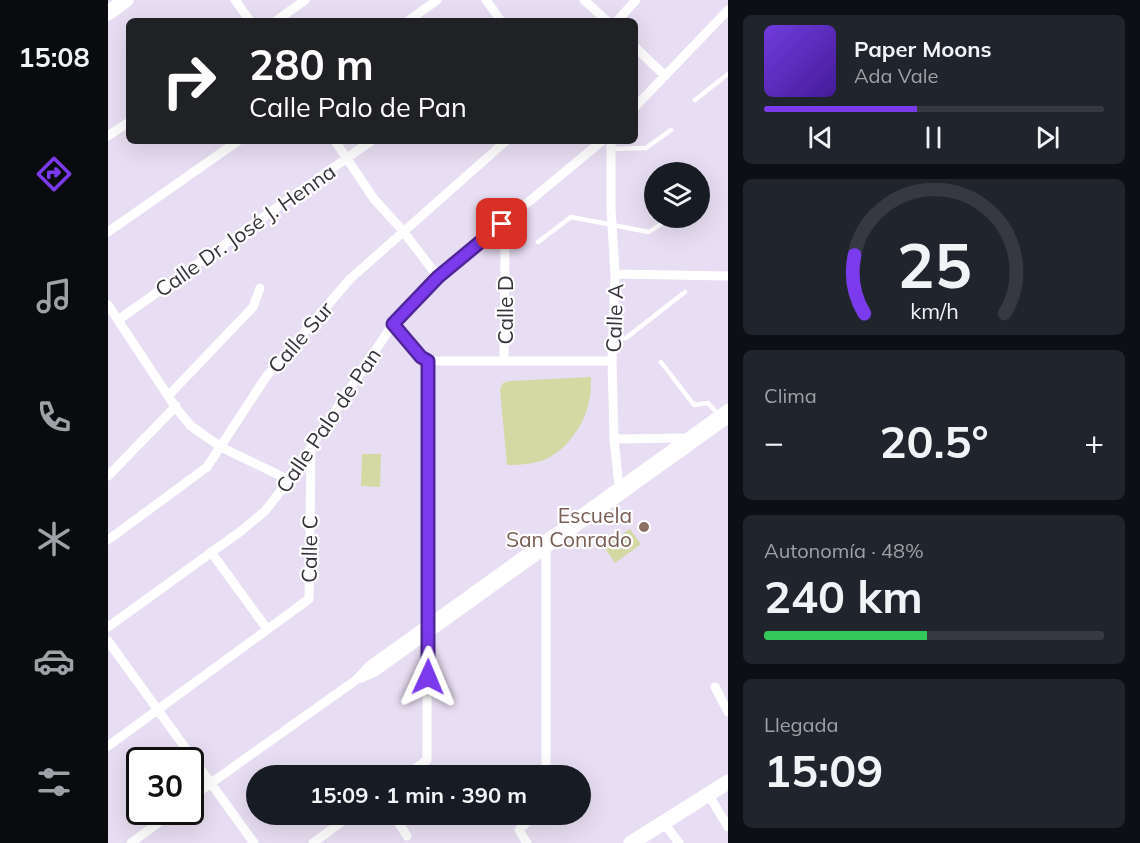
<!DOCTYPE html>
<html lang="es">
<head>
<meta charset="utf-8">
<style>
	:root { --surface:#171b24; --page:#20242c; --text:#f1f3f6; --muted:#9ea1a6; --line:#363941; --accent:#7c3aed }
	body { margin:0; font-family:Mulish,sans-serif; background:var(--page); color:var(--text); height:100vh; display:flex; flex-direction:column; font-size:22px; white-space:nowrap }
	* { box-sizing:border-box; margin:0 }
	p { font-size:20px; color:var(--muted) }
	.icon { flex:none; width:33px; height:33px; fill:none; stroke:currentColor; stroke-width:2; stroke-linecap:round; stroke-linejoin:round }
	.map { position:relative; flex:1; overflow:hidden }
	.side { display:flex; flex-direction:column; gap:15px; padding:15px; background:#0d0f14; width:412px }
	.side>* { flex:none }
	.hud { position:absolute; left:18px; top:18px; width:512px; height:126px; border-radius:9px; box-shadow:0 6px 24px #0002; background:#202124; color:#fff; overflow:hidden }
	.fabs { position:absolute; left:536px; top:162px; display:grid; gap:12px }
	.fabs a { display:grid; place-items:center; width:66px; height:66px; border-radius:50%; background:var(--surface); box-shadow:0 6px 24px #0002; font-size:30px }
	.speed { position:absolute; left:18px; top:747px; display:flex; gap:12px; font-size:30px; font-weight:700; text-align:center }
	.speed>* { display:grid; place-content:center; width:78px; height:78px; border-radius:50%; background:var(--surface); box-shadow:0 6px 24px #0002; line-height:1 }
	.speed .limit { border:3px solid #111; border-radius:9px; background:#fff; color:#111 }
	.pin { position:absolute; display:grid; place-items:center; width:51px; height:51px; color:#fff; margin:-26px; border-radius:12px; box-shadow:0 3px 9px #0006 }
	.me { position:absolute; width:66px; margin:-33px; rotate:1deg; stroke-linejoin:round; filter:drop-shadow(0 0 4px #0008) }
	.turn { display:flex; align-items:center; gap:21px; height:126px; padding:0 24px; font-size:27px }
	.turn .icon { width:78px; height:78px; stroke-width:2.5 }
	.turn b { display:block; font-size:42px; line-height:51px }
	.big { font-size:45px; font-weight:700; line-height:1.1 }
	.side .widget { flex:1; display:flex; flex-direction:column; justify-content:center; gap:9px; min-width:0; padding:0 21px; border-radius:9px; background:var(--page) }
	.side .dial { align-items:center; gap:0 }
	.dial svg { height:156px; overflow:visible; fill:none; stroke:var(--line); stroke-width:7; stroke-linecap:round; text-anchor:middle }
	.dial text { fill:var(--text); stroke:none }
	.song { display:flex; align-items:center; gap:18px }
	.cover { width:72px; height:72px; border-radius:9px; background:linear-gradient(135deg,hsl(260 70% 55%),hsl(260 70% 35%)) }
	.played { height:6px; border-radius:3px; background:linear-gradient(90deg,var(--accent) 45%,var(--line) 45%) }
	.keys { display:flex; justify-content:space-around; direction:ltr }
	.heat { display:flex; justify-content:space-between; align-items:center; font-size:33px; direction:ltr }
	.charge { height:9px; border-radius:4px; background:linear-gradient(90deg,#34c759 48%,var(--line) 0) }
	.trip { position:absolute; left:138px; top:765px; width:345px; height:60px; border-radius:30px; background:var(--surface); box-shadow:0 6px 24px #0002; font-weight:700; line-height:60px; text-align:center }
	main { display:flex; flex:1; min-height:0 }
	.tabs { display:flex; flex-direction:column; width:108px; justify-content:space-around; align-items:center; background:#090b0e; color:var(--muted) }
	.tabs .icon { width:42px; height:42px }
	.tabs .active { color:var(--accent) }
	.tabs b { font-size:27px; color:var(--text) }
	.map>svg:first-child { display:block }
	.green { fill:#d3d9a3 }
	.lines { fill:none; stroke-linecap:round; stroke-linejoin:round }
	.lane { stroke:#fff; stroke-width:4.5 }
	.street { stroke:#fff; stroke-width:9 }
	.primary { stroke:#fff; stroke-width:15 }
	.route-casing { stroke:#51269a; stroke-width:15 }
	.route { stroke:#7c3aed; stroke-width:10 }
	.education-dot { fill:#8d6e63; stroke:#fff; stroke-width:2 }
	.labels { text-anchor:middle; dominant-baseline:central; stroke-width:4.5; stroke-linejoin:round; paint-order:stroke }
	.street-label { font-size:21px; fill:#36323a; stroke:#fff }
	.education-label { font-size:21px; fill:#785e54; stroke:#fff; text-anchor:end }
</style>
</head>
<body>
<main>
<nav class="tabs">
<b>15:08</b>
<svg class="icon active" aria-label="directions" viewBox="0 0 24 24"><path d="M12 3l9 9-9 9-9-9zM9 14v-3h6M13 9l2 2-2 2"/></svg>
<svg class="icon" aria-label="music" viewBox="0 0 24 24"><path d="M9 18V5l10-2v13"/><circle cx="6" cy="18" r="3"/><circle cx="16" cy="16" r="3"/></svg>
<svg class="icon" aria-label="phone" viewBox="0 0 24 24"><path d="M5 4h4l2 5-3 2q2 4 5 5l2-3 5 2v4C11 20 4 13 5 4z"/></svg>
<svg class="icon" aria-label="climate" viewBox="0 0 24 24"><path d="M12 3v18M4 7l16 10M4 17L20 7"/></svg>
<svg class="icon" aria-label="car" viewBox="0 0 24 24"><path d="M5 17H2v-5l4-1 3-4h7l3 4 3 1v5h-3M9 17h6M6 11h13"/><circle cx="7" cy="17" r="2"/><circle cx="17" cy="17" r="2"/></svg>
<svg class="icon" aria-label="filters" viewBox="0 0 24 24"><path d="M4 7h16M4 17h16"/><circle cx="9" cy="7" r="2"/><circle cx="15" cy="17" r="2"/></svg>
</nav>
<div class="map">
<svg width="620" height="843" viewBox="0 0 620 843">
	<rect width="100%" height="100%" fill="#e8def3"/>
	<path class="green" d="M483 377C483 385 483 394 481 401 477 424 458 451 436 460 424 464 411 465 399 465L392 389 395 383 402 381Z
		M254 454H273L272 487 253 486Z
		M522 529 533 544 507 563 496 547Z"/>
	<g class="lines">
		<path class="lane" d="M587 100 620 74
			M503 149 538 148 563 130
			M430 242 463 217 541 232 562 218
			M505 338H518L577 292
			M553 362 586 405 600 403 610 414"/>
		<path class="street" d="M127 0 142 21
			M378 0 393 21
			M476 0 499 21
			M168 21 197 0
			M300 21 329 0
			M509 21 528 0
			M526 46 557 76
			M526 108 620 10
			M0 136 21 122
			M227 141 266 199 295 231 330 277
			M503 141V208L507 274 504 361 506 439 511 486 513 489
			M394 224 397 251 396 361
			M0 232 130 141
			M507 274 620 276
			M0 305 68 408 83 426 113 447 181 480
			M10 320 263 141
			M285 324 313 357 320 361
			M320 361H504
			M61 395 145 307 152 288
			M506 439 576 438
			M0 476 68 406
			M0 540 99 467 158 377 242 279 398 141
			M103 552 159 629
			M0 627 133 531 157 511 181 480 285 324 330 277 494 141
			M0 641 146 843
			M253 678 267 672 620 419
			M607 687 620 712
			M0 746 201 599 203 449
			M297 776 319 760 320 361
			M438 776V547
			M600 794 620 827
			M82 798 248 680 261 666 620 408
			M285 814 299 836
			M556 823 571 843
			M23 843 65 812
			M205 843 244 814
			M419 843 411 830 427 814"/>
		<path class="primary" d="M0 13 18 0
			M523 843 620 782"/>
	</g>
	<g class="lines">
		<g class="route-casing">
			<path id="route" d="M320 677V361L313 357 285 324 330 277 394 224"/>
		</g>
		<use href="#route" class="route"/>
	</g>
	<circle class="education-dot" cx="536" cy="527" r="6"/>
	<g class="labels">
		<g class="street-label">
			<text transform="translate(137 230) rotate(-35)">Calle Dr. José J. Henna</text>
			<text transform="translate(397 310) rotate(-90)">Calle D</text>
			<text transform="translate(506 318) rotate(-88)">Calle A</text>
			<text transform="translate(192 337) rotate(-49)">Calle Sur</text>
			<text transform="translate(220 420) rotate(-56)">Calle Palo de Pan</text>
			<text transform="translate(201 549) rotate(-89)">Calle C</text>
		</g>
		<g class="education-label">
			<text x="524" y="515">Escuela<tspan x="524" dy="24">San Conrado</tspan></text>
		</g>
	</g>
</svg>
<div class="fabs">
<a><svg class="icon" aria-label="layers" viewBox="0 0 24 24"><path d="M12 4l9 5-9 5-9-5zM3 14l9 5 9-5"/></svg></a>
</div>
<div class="speed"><div class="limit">30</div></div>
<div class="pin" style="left:394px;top:224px;background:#d93025"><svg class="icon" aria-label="arrive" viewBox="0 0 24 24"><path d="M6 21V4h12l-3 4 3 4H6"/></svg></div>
<svg class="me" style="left:320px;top:677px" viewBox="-20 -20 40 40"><path d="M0-17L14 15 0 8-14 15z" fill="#7c3aed" stroke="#fff" stroke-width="4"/></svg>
<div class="trip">15:09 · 1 min · 390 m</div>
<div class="hud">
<div class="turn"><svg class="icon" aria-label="right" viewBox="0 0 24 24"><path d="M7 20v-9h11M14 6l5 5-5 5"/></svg><div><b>280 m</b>Calle Palo de Pan</div></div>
</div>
</div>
<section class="side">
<div class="widget">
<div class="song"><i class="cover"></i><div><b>Paper Moons</b><p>Ada Vale</p></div></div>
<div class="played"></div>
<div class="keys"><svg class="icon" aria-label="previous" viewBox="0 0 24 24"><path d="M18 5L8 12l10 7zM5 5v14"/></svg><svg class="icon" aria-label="pause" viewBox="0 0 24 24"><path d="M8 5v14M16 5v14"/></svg><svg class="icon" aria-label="next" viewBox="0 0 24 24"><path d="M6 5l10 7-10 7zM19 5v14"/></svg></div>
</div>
<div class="widget dial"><svg viewBox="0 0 100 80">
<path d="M14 69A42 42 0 1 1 86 69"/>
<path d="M14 69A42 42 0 0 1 9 39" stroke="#7c3aed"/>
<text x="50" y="56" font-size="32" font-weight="700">25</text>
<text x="50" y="72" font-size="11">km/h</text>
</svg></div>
<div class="widget"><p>Clima</p>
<div class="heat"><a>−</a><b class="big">20.5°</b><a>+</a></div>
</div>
<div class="widget"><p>Autonomía · 48%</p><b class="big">240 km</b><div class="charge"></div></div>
<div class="widget"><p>Llegada</p><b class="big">15:09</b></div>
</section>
</main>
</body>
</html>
